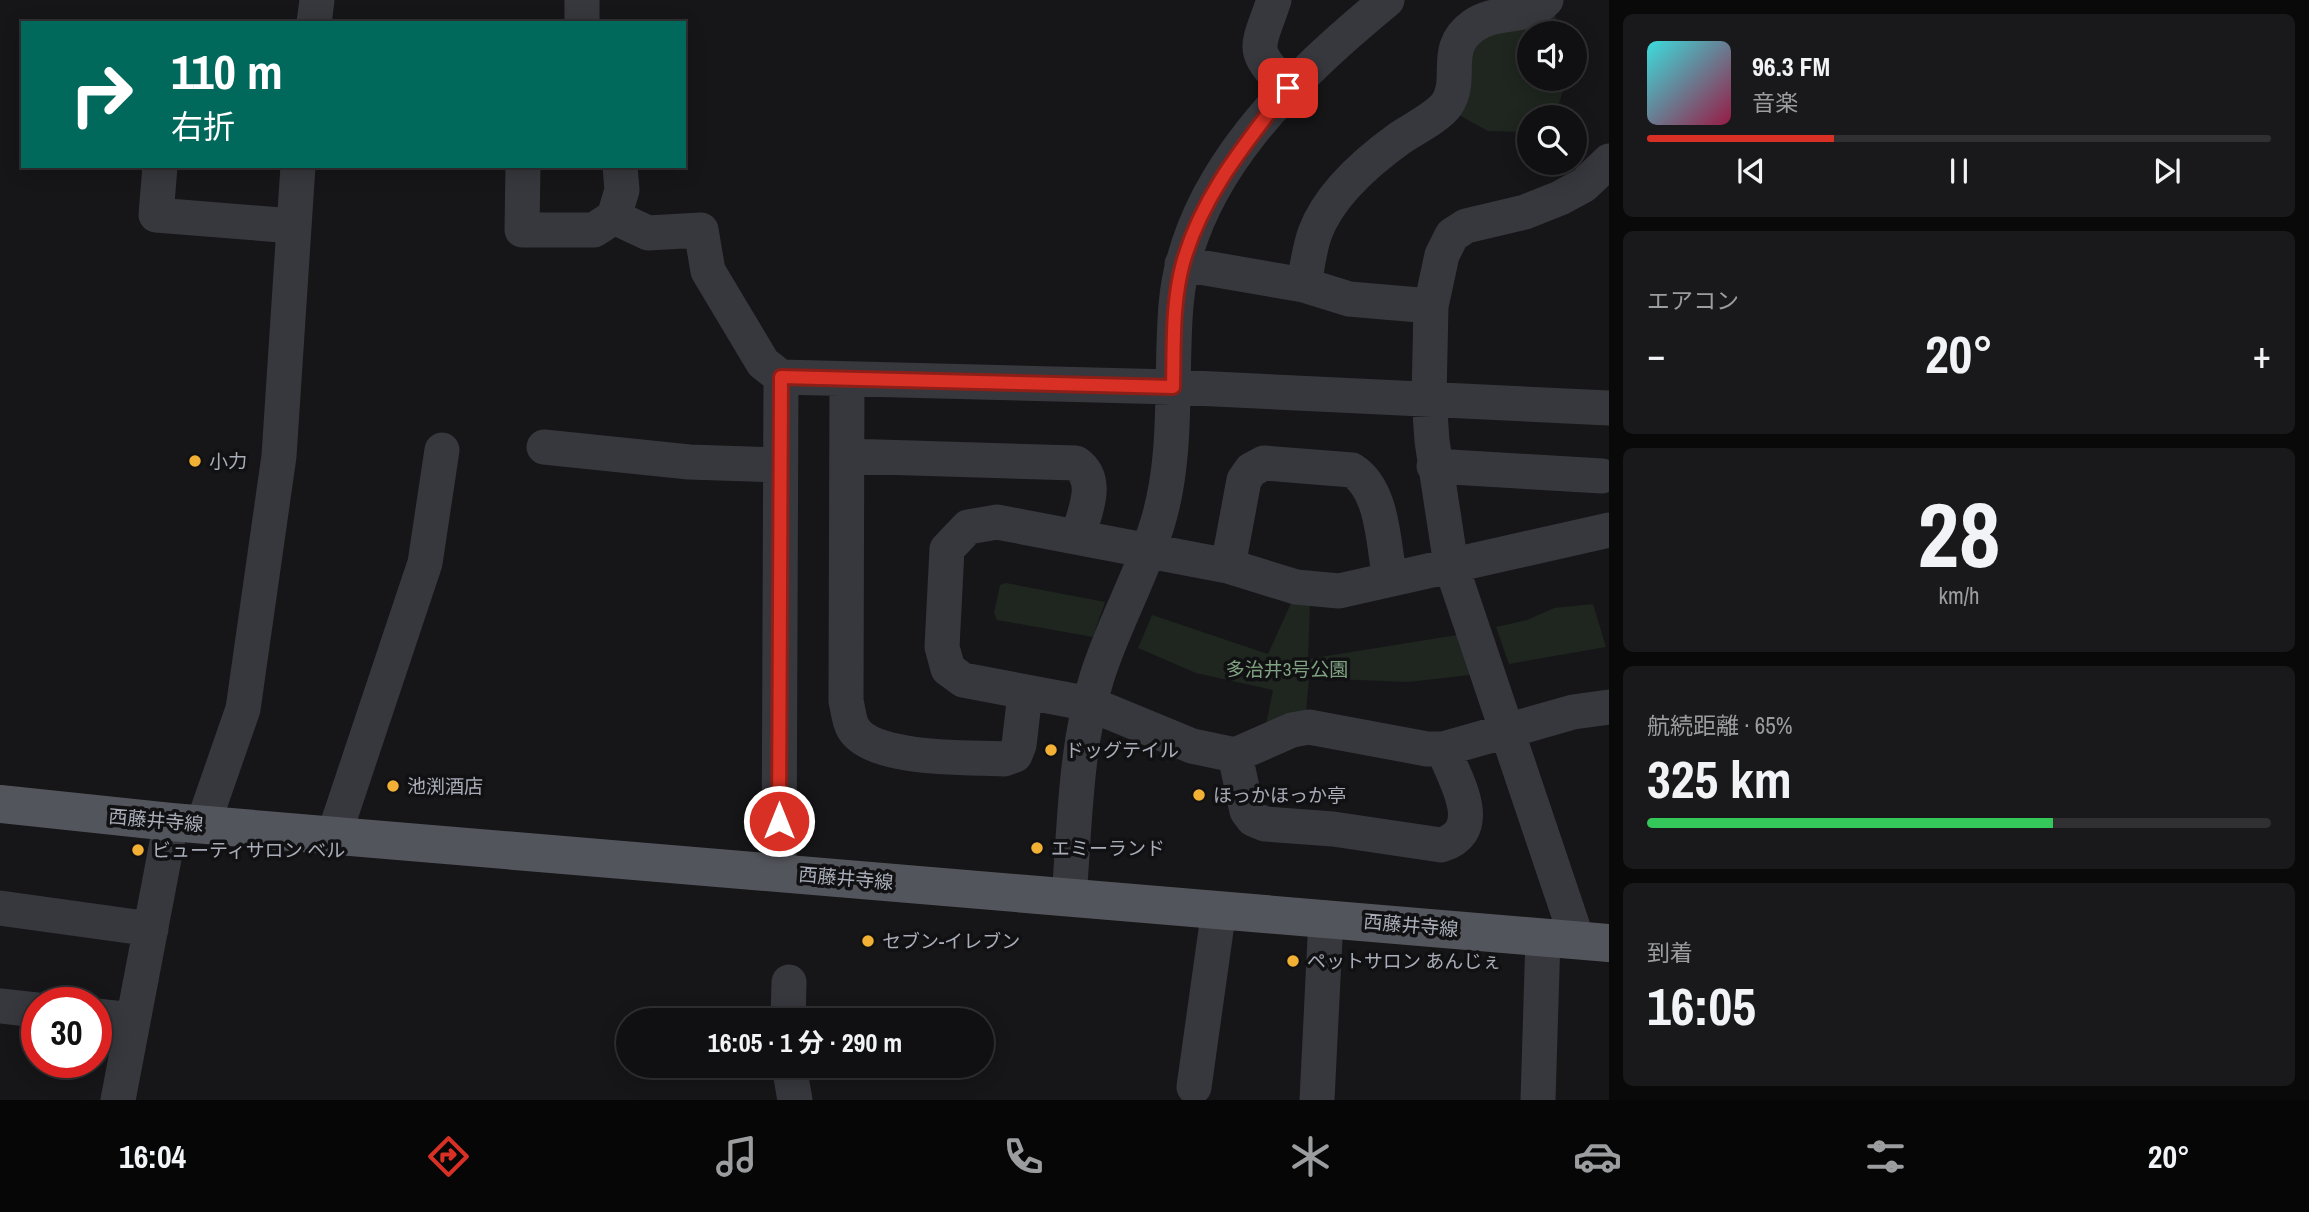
<!DOCTYPE html>
<html lang="ja">
<head>
<meta charset="utf-8">
<style>
	:root { --surface:#101012; --page:#19191b; --text:#f1f3f6; --muted:#9c9d9f; --line:#303032; --accent:#d93025 }
	body { margin:0; font-family:"Archivo Narrow","Noto Sans JP",sans-serif; background:var(--page); color:var(--text); height:100vh; display:flex; flex-direction:column; font-size:26px; white-space:nowrap }
	* { box-sizing:border-box; margin:0 }
	p { font-size:23px; color:var(--muted) }
	.icon { flex:none; width:38px; height:38px; fill:none; stroke:currentColor; stroke-width:2; stroke-linecap:round; stroke-linejoin:round }
	.map { position:relative; flex:1; overflow:hidden }
	.panel { display:flex; flex-direction:column; gap:14px; padding:14px; background:#09090a; width:700px }
	.panel>* { flex:none }
	.guide { position:absolute; left:21px; top:21px; width:665px; height:147px; border-radius:0px; box-shadow:0 4px 18px #0003,0 0 0 2px var(--line); background:#00695c; color:#fff; overflow:hidden }
	.buttons { position:absolute; left:1517px; top:21px; display:grid; gap:14px }
	.buttons a { display:grid; place-items:center; width:70px; height:70px; border-radius:50%; background:var(--surface); box-shadow:0 4px 18px #0003,0 0 0 2px var(--line); font-size:35px }
	.speed { position:absolute; left:21px; top:987px; display:flex; gap:14px; font-size:35px; font-weight:700; text-align:center }
	.speed>* { display:grid; place-content:center; width:91px; height:91px; border-radius:50%; background:var(--surface); box-shadow:0 4px 18px #0003,0 0 0 2px var(--line); line-height:1 }
	.speed .limit { border:10px solid #d22; background:#fff; color:#111 }
	.pin { position:absolute; display:grid; place-items:center; width:60px; height:60px; color:#fff; margin:-30px; border-radius:14px; box-shadow:0 4px 10px #0006 }
	.me { position:absolute; width:77px; margin:-38px; rotate:0deg; stroke-linejoin:round; filter:drop-shadow(0 0 5px #0008) }
	.turn { display:flex; align-items:center; gap:24px; height:147px; padding:0 35px; font-size:32px }
	.turn .icon { width:91px; height:91px; stroke-width:2.5 }
	.turn b { display:block; font-size:49px; line-height:60px }
	.big { font-size:52px; font-weight:700; line-height:1.1 }
	.panel .tile { flex:1; display:flex; flex-direction:column; justify-content:center; gap:10px; min-width:0; padding:0 24px; border-radius:10px; background:var(--page) }
	.panel .dial { align-items:center; gap:0 }
	.dial b { font-size:91px; line-height:1 }
	.song { display:flex; align-items:center; gap:21px }
	.cover { width:84px; height:84px; border-radius:10px; background:linear-gradient(135deg,hsl(180 70% 55%),hsl(340 70% 35%)) }
	.played { height:7px; border-radius:4px; background:linear-gradient(90deg,var(--accent) 30%,var(--line) 30%) }
	.keys { display:flex; justify-content:space-around; direction:ltr }
	.heat { display:flex; justify-content:space-between; align-items:center; font-size:38px; direction:ltr }
	.charge { height:10px; border-radius:5px; background:linear-gradient(90deg,#34c759 65%,var(--line) 0) }
	.trip { position:absolute; left:616px; top:1008px; width:378px; height:70px; border-radius:35px; background:var(--surface); box-shadow:0 4px 18px #0003,0 0 0 2px var(--line); font-weight:700; line-height:70px; text-align:center }
	.menu { display:flex; height:112px; justify-content:space-around; align-items:center; background:#060607; color:var(--muted) }
	.menu .icon { width:49px; height:49px }
	.menu .selected { color:var(--accent) }
	.menu b { font-size:32px; color:var(--text) }
	main { display:flex; flex:1; min-height:0 }
	.map>svg:first-child { display:block }
	.green { fill:#1e261f }
	.lines { fill:none; stroke-linecap:round; stroke-linejoin:round }
	.minor { stroke:#37383d; stroke-width:35 }
	.major { stroke:#53555c; stroke-width:38 }
	.route-casing { stroke:#8d1f18; stroke-width:18 }
	.route { stroke:#d93025; stroke-width:12 }
	.poi-dot { fill:#f2b134; stroke:#111113; stroke-width:2.5 }
	.labels { text-anchor:middle; dominant-baseline:central; stroke-width:7; stroke-linejoin:round; paint-order:stroke }
	.poi-label { font-size:19px; fill:#a8adb8; stroke:#111113; text-anchor:start }
	.park-label { font-size:19px; fill:#7fa381; stroke:#111113 }
	.street-label { font-size:19px; fill:#a8adb8; stroke:#111113 }
</style>
</head>
<body>
<main>
<div class="map">
<svg width="1609" height="1100" viewBox="0 0 1609 1100">
	<rect width="100%" height="100%" fill="#161618"/>
	<path class="green" d="M1554 15 1566 33H1530V79H1567L1557 109 1548 117H1530L1529 132 1488 131 1457 114C1477 27 1467 35 1554 15Z
		M1006 583 1105 602 1093 637 997 620 994 613 1000 585Z
		M1292 601 1310 603 1308 659 1457 635 1470 675 1408 682 1309 678 1306 712 1266 725 1273 690 1196 673 1138 648 1152 615 1268 654Z
		M1593 604 1606 647 1509 664 1496 627 1527 620 1554 608Z"/>
	<g class="lines">
		<path class="minor" d="M582 0V23
			M1274 0C1257 51 1249 48 1288 88
			M314 23 317 0
			M160 166 156 215 293 226
			M523 166 522 230H594L614 217
			M620 166 622 190 614 217 648 233 701 230 708 271 763 363 781 377
			M1182 264 1304 285 1349 299 1431 306
			M1304 285C1307 268 1309 250 1315 233 1329 195 1368 161 1400 138 1413 129 1438 117 1447 104 1464 78 1441 49 1473 26 1496 9 1527 20 1546 0
			M847 379 846 701C848 709 849 721 853 728 872 761 968 757 1004 759L1015 755 1019 745 1025 694
			M544 447 689 462 779 465
			M847 456 1076 463C1101 481 1084 512 1078 537
			M1434 466 1602 476
			M1609 530 1339 591 1296 587 1228 566 997 522 968 527 947 549 942 647 948 669 963 680 1090 704 1192 746 1235 755 1292 730 1309 727 1427 749H1443L1573 712 1609 707
			M1228 566 1244 480 1251 470 1264 463 1352 470C1384 490 1383 545 1390 579
			M1235 755 1247 811 1253 819 1265 824 1333 829 1441 845C1488 831 1455 779 1443 749
			M203 824 243 709 279 456 298 166
			M334 835 425 563 442 450
			M779 873 781 377 1173 387 1609 408
			M1069 897C1075 824 1075 748 1097 677 1113 626 1141 577 1157 525 1179 455 1170 377 1176 305 1187 176 1294 77 1387 0
			M0 908 151 929
			M1577 939 1451 565 1432 441 1429 398 1431 306 1442 255 1452 235 1466 226 1525 212 1560 198 1584 185 1609 161
			M0 1006 37 1010
			M96 1016 133 1020
			M788 1020 789 982
			M789 1066 795 1100
			M1194 1087 1219 909
			M118 1100 171 822
			M1317 1100 1326 918
			M1538 1100 1543 937"/>
		<path class="major" d="M0 804 171 822 1609 943"/>
	</g>
	<g class="lines">
		<g class="route-casing">
			<path id="route" d="M779 821 781 377 1173 387C1174 347 1172 303 1183 263 1202 195 1246 143 1288 88"/>
		</g>
		<use href="#route" class="route"/>
	</g>
	<g class="poi-dot">
		<circle cx="195" cy="461" r="7"/>
		<circle cx="1051" cy="750" r="7"/>
		<circle cx="393" cy="786" r="7"/>
		<circle cx="1199" cy="795" r="7"/>
		<circle cx="1037" cy="848" r="7"/>
		<circle cx="138" cy="850" r="7"/>
		<circle cx="868" cy="941" r="7"/>
		<circle cx="1293" cy="961" r="7"/>
	</g>
	<g class="labels">
		<g class="poi-label">
			<text x="209" y="461">小力</text>
			<text x="1065" y="750">ドッグテイル</text>
			<text x="407" y="786">池渕酒店</text>
			<text x="1213" y="795">ほっかほっか亭</text>
			<text x="1051" y="848">エミーランド</text>
			<text x="152" y="850">ビューティサロン ベル</text>
			<text x="882" y="941">セブン-イレブン</text>
			<text x="1307" y="961">ペットサロン あんじぇ</text>
		</g>
		<g class="park-label">
			<text x="1287" y="669">多治井3号公園</text>
		</g>
		<g class="street-label">
			<text transform="translate(156 820) rotate(5)">西藤井寺線</text>
			<text transform="translate(846 878) rotate(5)">西藤井寺線</text>
			<text transform="translate(1411 925) rotate(5)">西藤井寺線</text>
		</g>
	</g>
</svg>
<div class="buttons">
<a><svg class="icon" aria-label="sound" viewBox="0 0 24 24"><path d="M4 9h4l5-4v14l-5-4H4zM17 9q2 3 0 6"/></svg></a>
<a><svg class="icon" aria-label="search" viewBox="0 0 24 24"><circle cx="10" cy="10" r="6"/><path d="M15 15l6 6"/></svg></a>
</div>
<div class="speed"><div class="limit">30</div></div>
<div class="pin" style="left:1288px;top:88px;background:#d93025"><svg class="icon" aria-label="arrive" viewBox="0 0 24 24"><path d="M6 21V4h12l-3 4 3 4H6"/></svg></div>
<svg class="me" style="left:779px;top:821px" viewBox="-20 -20 40 40"><circle r="17" fill="#d93025" stroke="#fff" stroke-width="3"/><path d="M0-11L8 9 0 5-8 9z" fill="#fff"/></svg>
<div class="trip">16:05 · 1 分 · 290 m</div>
<div class="guide">
<div class="turn"><svg class="icon" aria-label="right" viewBox="0 0 24 24"><path d="M7 20v-9h11M14 6l5 5-5 5"/></svg><div><b>110 m</b>右折</div></div>
</div>
</div>
<section class="panel">
<div class="tile">
<div class="song"><i class="cover"></i><div><b>96.3 FM</b><p>音楽</p></div></div>
<div class="played"></div>
<div class="keys"><svg class="icon" aria-label="previous" viewBox="0 0 24 24"><path d="M18 5L8 12l10 7zM5 5v14"/></svg><svg class="icon" aria-label="pause" viewBox="0 0 24 24"><path d="M8 5v14M16 5v14"/></svg><svg class="icon" aria-label="next" viewBox="0 0 24 24"><path d="M6 5l10 7-10 7zM19 5v14"/></svg></div>
</div>
<div class="tile"><p>エアコン</p>
<div class="heat"><a>−</a><b class="big">20°</b><a>+</a></div>
</div>
<div class="tile dial"><b>28</b><p>km/h</p></div>
<div class="tile"><p>航続距離 · 65%</p><b class="big">325 km</b><div class="charge"></div></div>
<div class="tile"><p>到着</p><b class="big">16:05</b></div>
</section>
</main>
<nav class="menu">
<b>16:04</b>
<svg class="icon selected" aria-label="directions" viewBox="0 0 24 24"><path d="M12 3l9 9-9 9-9-9zM9 14v-3h6M13 9l2 2-2 2"/></svg>
<svg class="icon" aria-label="music" viewBox="0 0 24 24"><path d="M9 18V5l10-2v13"/><circle cx="6" cy="18" r="3"/><circle cx="16" cy="16" r="3"/></svg>
<svg class="icon" aria-label="phone" viewBox="0 0 24 24"><path d="M5 4h4l2 5-3 2q2 4 5 5l2-3 5 2v4C11 20 4 13 5 4z"/></svg>
<svg class="icon" aria-label="climate" viewBox="0 0 24 24"><path d="M12 3v18M4 7l16 10M4 17L20 7"/></svg>
<svg class="icon" aria-label="car" viewBox="0 0 24 24"><path d="M5 17H2v-5l4-1 3-4h7l3 4 3 1v5h-3M9 17h6M6 11h13"/><circle cx="7" cy="17" r="2"/><circle cx="17" cy="17" r="2"/></svg>
<svg class="icon" aria-label="filters" viewBox="0 0 24 24"><path d="M4 7h16M4 17h16"/><circle cx="9" cy="7" r="2"/><circle cx="15" cy="17" r="2"/></svg>
<b>20°</b>
</nav>
</body>
</html>
